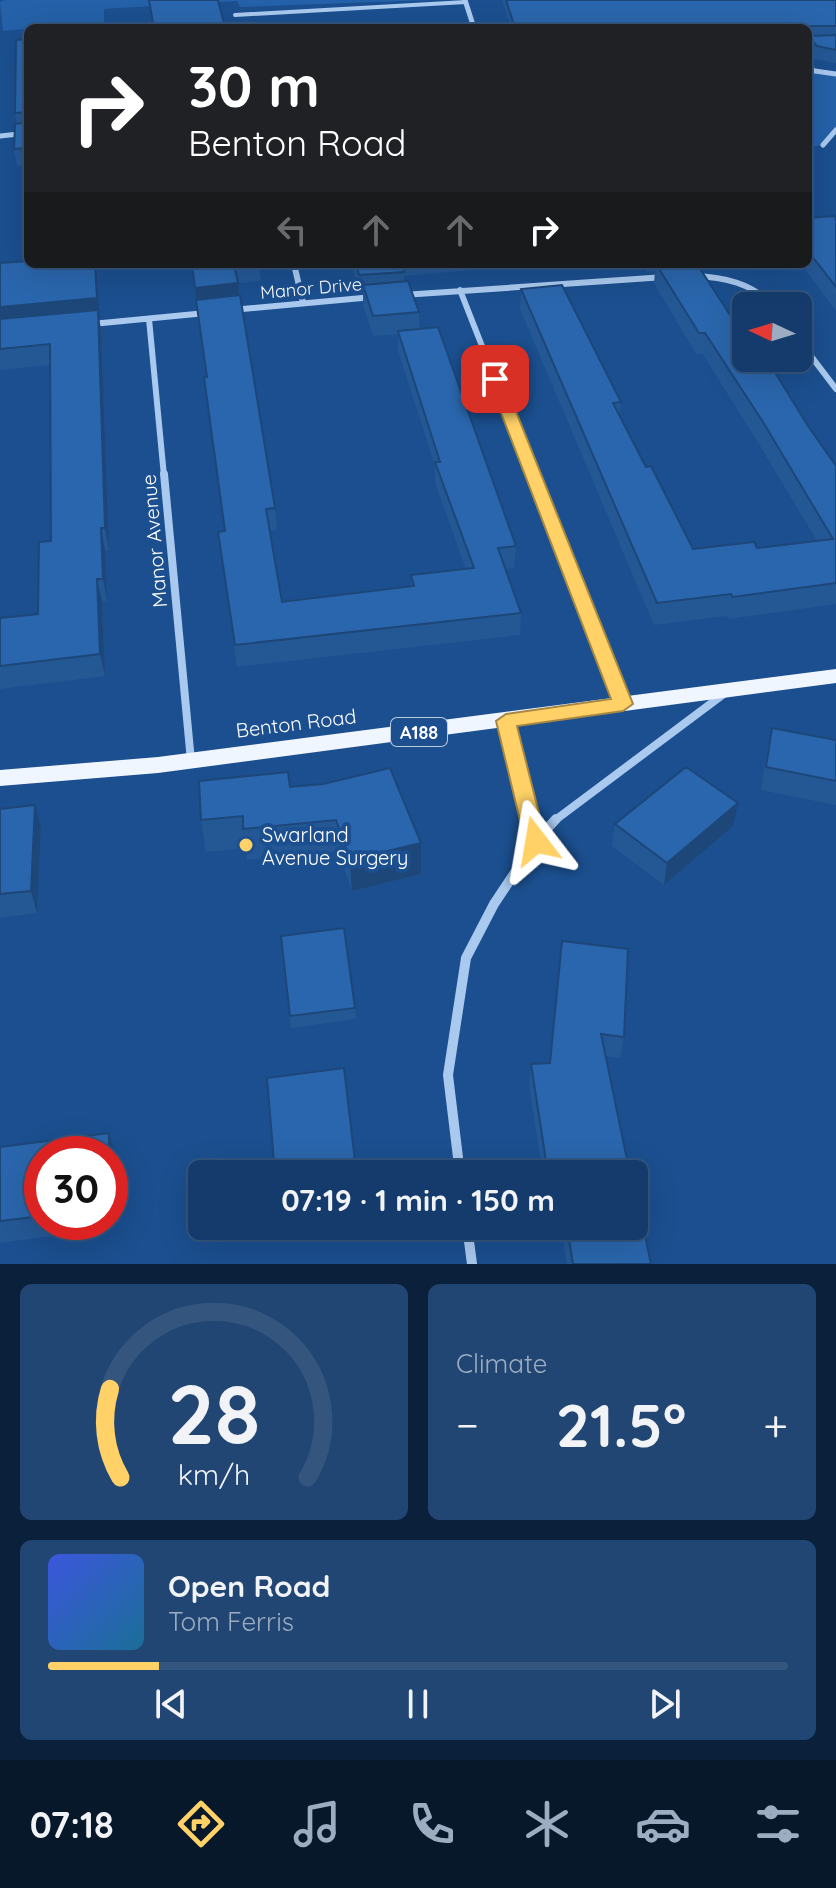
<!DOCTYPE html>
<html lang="en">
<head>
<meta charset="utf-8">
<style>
	:root { --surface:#143b6b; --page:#214673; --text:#f1f3f6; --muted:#9dadc1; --line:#33557e; --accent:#ffd166 }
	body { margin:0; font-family:Quicksand,sans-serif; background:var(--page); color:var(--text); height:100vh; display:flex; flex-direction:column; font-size:30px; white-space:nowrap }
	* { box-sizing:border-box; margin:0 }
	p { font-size:26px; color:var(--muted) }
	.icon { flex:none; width:44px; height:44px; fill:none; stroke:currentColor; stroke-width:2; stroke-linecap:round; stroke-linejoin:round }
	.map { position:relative; height:1264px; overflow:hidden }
	.panel { display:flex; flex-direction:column; gap:20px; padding:20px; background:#0b203b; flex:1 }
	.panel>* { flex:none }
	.guide { position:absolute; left:24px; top:24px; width:788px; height:244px; border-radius:12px; box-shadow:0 8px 32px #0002,0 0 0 2px var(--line); background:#202124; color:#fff; overflow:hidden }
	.needle { width:52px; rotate:274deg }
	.buttons { position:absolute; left:732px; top:292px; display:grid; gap:16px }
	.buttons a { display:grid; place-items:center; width:80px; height:80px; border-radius:12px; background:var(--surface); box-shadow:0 8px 32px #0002,0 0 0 2px var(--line); font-size:40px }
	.speed { position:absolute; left:24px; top:1136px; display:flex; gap:16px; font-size:40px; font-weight:700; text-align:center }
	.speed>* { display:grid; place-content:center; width:104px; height:104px; border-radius:50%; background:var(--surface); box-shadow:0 8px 32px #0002,0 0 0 2px var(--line); line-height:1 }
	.speed .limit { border:12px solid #d22; background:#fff; color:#111 }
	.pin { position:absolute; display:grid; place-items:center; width:68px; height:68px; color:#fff; margin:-34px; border-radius:16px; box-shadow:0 4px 12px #0006 }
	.me { position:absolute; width:88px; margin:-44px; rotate:346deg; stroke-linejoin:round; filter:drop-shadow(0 0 6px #0008) }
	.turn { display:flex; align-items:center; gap:28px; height:168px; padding:0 32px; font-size:36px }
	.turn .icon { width:104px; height:104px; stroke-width:2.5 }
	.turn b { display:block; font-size:56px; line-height:68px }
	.lanes { display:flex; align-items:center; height:76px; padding:0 32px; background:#0003; justify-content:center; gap:40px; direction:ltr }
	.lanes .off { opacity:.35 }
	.big { font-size:60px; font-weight:700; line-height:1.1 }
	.panel .tile { flex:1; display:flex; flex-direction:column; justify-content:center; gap:12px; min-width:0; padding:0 28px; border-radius:12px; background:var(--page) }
	.panel .dial { align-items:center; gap:0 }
	.dial svg { height:208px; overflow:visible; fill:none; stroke:var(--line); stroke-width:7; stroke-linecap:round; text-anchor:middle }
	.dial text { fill:var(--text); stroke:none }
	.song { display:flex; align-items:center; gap:24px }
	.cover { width:96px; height:96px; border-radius:12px; background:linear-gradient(135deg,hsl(230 70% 55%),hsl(200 70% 35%)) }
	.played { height:8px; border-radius:4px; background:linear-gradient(90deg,var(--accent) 15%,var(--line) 15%) }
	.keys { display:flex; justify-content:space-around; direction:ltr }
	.heat { display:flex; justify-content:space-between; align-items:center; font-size:44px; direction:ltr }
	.panel .tiles { flex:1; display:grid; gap:20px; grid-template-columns:1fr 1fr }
	.tile:last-child { grid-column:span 2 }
	.trip { position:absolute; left:188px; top:1160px; width:460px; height:80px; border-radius:12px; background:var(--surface); box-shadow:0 8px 32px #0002,0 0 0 2px var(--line); font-weight:700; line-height:80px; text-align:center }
	.dock { display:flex; height:128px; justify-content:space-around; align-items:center; background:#08182b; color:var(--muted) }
	.dock .icon { width:56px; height:56px }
	.dock .on { color:var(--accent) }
	.dock b { font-size:36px; color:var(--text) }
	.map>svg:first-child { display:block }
	.green { fill:#2461a8 }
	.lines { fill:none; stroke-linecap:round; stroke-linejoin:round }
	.service { stroke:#a9c9ee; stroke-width:4 }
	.minor-far3 { stroke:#a9c9ee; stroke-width:5 }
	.minor-far2 { stroke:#a9c9ee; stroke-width:6 }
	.minor-far1 { stroke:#a9c9ee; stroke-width:8 }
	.minor { stroke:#a9c9ee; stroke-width:10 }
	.primary { fill:#f0f6ff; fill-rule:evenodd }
	.wall { fill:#245895; fill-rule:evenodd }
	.shaded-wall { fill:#1d4779 }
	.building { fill:#2a66ad; stroke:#1d4779; stroke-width:2 }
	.route { fill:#ffd166; stroke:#a68842; stroke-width:2 }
	.poi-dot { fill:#ffd166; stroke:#1b4f8f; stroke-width:3 }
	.labels { text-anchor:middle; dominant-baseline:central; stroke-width:8; stroke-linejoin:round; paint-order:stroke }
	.far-street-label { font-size:18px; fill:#fff; stroke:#1b4f8f }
	.shield { fill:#1b4f8f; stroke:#bbcadd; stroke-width:2 }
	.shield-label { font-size:18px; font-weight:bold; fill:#fff }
	.street-label { font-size:20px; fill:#fff; stroke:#1b4f8f }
	.poi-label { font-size:20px; fill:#fff; stroke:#1b4f8f; text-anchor:start }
</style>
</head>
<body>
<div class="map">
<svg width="836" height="1264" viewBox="0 0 836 1264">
	<rect width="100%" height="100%" fill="#1b4f8f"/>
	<path class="green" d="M5 0H432L240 7 237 1 104 9V22L3 31 0 2Z
		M808 70 836 74V130L823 145 808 147Z"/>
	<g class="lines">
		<path class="service" d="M235 15 466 2
			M808 56 813 70"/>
		<path class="minor-far3" d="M465 0 474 28
			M808 70 836 74
			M0 136 28 133
			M823 145 836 130"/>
		<path class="minor-far2" d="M294 264 303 303
			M694 276C724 277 752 283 773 306
			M460 290 533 476
			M403 295 665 277
			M232 310 373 297
			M149 319 164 476
			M92 324 206 313
			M798 339 836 389"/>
		<path class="minor-far1" d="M164 474 191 761
			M532 474 623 704
			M506 721 531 821
			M554 821 725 693"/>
		<path class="minor" d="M530 819 536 841
			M460 1174 448 1075 466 958 494 904 536 841 556 819
			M467 1226 472 1264"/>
		<path class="primary" d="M836 669V683L158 773 0 786V770L158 757Z"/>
	</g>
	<path class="wall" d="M502 0H836V63L814 59 808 51V28H511Z
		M28 39V165L17 166 14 149 17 124 15 113Z
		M808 218H836V311L801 264H808Z
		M0 263 96 264 100 318H99L101 330 109 550H105L107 601H102L105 676 0 689V618L38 614 51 541 50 365 0 370Z
		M192 264H259L261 281 238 283 275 508 277 530 269 531 282 602 411 586V575L466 569 435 483V466L398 351V334L373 336 363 305V293H360L351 264H471V270L404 276V282L419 312V329L516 546 514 568 506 569 521 613 520 635 237 667 218 532 224 531Z
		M642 264H697L743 335 836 466V604L729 619 727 616 654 625 520 309 521 289 621 402 619 415 646 467 693 549 757 548 817 541 759 444 702 353 696 354 654 283 655 271 647 272Z
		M772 728 836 740V805L761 790 767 750Z
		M290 787 421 874 352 891 338 851 247 860 246 848 206 852 201 820Z
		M0 809 41 828 37 913 0 918Z
		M615 824 733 826 664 885 612 846Z
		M281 936 355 1008 356 1019 291 1028Z
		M562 941 624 1037 620 1058 605 1056 630 1174H543L529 1086 531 1064 549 1063Z
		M344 1068 357 1174H275Z
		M0 1147 115 1154V1227L0 1243ZM42 1154H110V1222H42Z
		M551 1226H634L641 1231 651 1264H567L561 1229 552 1230Z"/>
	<path class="shaded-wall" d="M96 264 100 318H99L101 330 109 550 105 528 98 318 0 328V307Z
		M238 283 240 303 197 308 195 288Z
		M101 528 105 550 107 601 103 579Z
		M97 579 102 601 105 676 100 654Z
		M738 803 733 826 664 885 667 863Z
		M35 805 41 828 37 913 31 891Z
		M421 843V874L352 891 350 860Z
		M109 1133 115 1154V1227L110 1211Z"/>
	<path class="building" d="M149 0H218L225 27 205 28H154Z
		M506 0H836V26H810L808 28H515Z
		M808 34 810 36 836 35V50L817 46 810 39 808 41Z
		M28 39V114L27 112 15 113 16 40Z
		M28 122V148L14 149 15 124Z
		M834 216 836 218V287L808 251V218Z
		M28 261V264H95L97 298 0 307V263Z
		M192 264H234L238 283 195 288Z
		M356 264H401L404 272 359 275Z
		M656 264H697L743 335H746V358H766L810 429 836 466V583L733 597 731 594 657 603 521 289 562 285 621 402 613 403 646 467 651 466 693 549 754 542 757 548 833 539 763 422 705 333H699Z
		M408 281 419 312 373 316 363 285Z
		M240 295 275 508 266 509 282 602 414 586 411 575 474 568 435 462H440L398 331 438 327 516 546 498 548 521 613 235 645 218 532 225 531 204 377H207L196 300Z
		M98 310 105 528H101L103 579H97L100 654 0 666V618L38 614 39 542 51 541 50 344 0 349V319Z
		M772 728 836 740V781L766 767Z
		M686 767 738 803 667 863 615 824Z
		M390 768 421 843 350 860 336 820 243 829V816L201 820 199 781 288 772 290 787 323 784Z
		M35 805 31 891 0 894V809Z
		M344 928 355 1008 290 1016 281 936Z
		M562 941 628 949 624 1037 601 1034 630 1174H548L531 1064 550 1063Z
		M344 1068 356 1170 327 1174H275L267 1078Z
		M109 1133V1154H42V1216L0 1221V1147Z
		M634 1196 641 1231H644L651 1264H573L567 1226H634Z"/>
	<path class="route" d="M495 374 503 379 633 704 623 711 517 726 546 841 543 846H528L525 841 496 721 506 714 611 699 488 379Z"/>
	<circle class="poi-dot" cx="246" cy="845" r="8"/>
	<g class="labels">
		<g class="far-street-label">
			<text transform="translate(311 288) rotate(-5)">Manor Drive</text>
		</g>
		<rect class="shield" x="391" y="718" width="56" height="28" rx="6"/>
		<g class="shield-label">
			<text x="419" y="732">A188</text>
		</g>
		<g class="street-label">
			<text transform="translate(154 541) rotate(-95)">Manor Avenue</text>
			<text transform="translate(296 723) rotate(-7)">Benton Road</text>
		</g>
		<g class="poi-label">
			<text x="262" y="834">Swarland<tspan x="262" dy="23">Avenue Surgery</tspan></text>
		</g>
	</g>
</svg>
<div class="buttons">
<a><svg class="needle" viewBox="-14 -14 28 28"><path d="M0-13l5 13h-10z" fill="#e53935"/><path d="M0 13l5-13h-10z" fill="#9dadc1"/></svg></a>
</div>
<div class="speed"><div class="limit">30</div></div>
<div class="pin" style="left:495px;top:379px;background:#d93025"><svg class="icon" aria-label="arrive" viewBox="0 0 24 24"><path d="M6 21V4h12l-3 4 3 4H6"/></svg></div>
<svg class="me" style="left:536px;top:841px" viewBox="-20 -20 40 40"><path d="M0-17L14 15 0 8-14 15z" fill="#ffd166" stroke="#fff" stroke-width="4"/></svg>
<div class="trip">07:19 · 1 min · 150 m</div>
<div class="guide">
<div class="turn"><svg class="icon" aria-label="right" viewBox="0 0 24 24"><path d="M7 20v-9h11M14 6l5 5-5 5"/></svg><div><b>30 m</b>Benton Road</div></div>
<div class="lanes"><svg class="icon off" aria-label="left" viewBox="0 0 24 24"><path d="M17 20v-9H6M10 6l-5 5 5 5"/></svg><svg class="icon off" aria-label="ahead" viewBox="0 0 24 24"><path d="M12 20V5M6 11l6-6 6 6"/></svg><svg class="icon off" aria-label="ahead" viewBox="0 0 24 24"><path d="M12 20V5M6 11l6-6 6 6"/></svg><svg class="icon" aria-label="right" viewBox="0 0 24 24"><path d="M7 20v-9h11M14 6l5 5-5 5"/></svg></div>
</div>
</div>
<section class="panel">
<div class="tiles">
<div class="tile dial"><svg viewBox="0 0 100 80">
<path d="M14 69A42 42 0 1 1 86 69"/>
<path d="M14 69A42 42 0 0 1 10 35" stroke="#ffd166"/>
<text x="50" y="56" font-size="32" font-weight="700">28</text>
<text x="50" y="72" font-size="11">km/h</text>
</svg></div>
<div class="tile"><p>Climate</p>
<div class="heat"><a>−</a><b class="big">21.5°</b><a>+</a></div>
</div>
<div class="tile">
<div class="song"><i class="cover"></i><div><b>Open Road</b><p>Tom Ferris</p></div></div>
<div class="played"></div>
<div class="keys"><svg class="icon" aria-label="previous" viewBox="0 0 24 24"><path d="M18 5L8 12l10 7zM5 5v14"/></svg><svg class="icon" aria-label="pause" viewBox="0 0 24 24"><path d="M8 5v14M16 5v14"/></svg><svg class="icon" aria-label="next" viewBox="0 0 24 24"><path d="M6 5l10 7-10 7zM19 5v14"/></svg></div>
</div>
</div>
</section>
<nav class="dock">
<b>07:18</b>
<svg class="icon on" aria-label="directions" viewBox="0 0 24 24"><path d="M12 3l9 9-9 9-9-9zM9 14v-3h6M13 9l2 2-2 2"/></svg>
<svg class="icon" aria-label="music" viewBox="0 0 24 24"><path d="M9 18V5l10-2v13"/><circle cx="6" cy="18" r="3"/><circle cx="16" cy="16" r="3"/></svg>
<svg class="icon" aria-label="phone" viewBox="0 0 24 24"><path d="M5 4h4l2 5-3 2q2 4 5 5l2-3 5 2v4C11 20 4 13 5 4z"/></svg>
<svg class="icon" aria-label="climate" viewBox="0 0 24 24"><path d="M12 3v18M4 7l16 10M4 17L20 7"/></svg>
<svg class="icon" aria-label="car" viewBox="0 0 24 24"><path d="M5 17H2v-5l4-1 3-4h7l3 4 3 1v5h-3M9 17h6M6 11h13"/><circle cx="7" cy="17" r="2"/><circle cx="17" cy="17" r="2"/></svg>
<svg class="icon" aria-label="filters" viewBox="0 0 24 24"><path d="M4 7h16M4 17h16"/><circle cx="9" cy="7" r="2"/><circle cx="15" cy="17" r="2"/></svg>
</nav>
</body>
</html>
